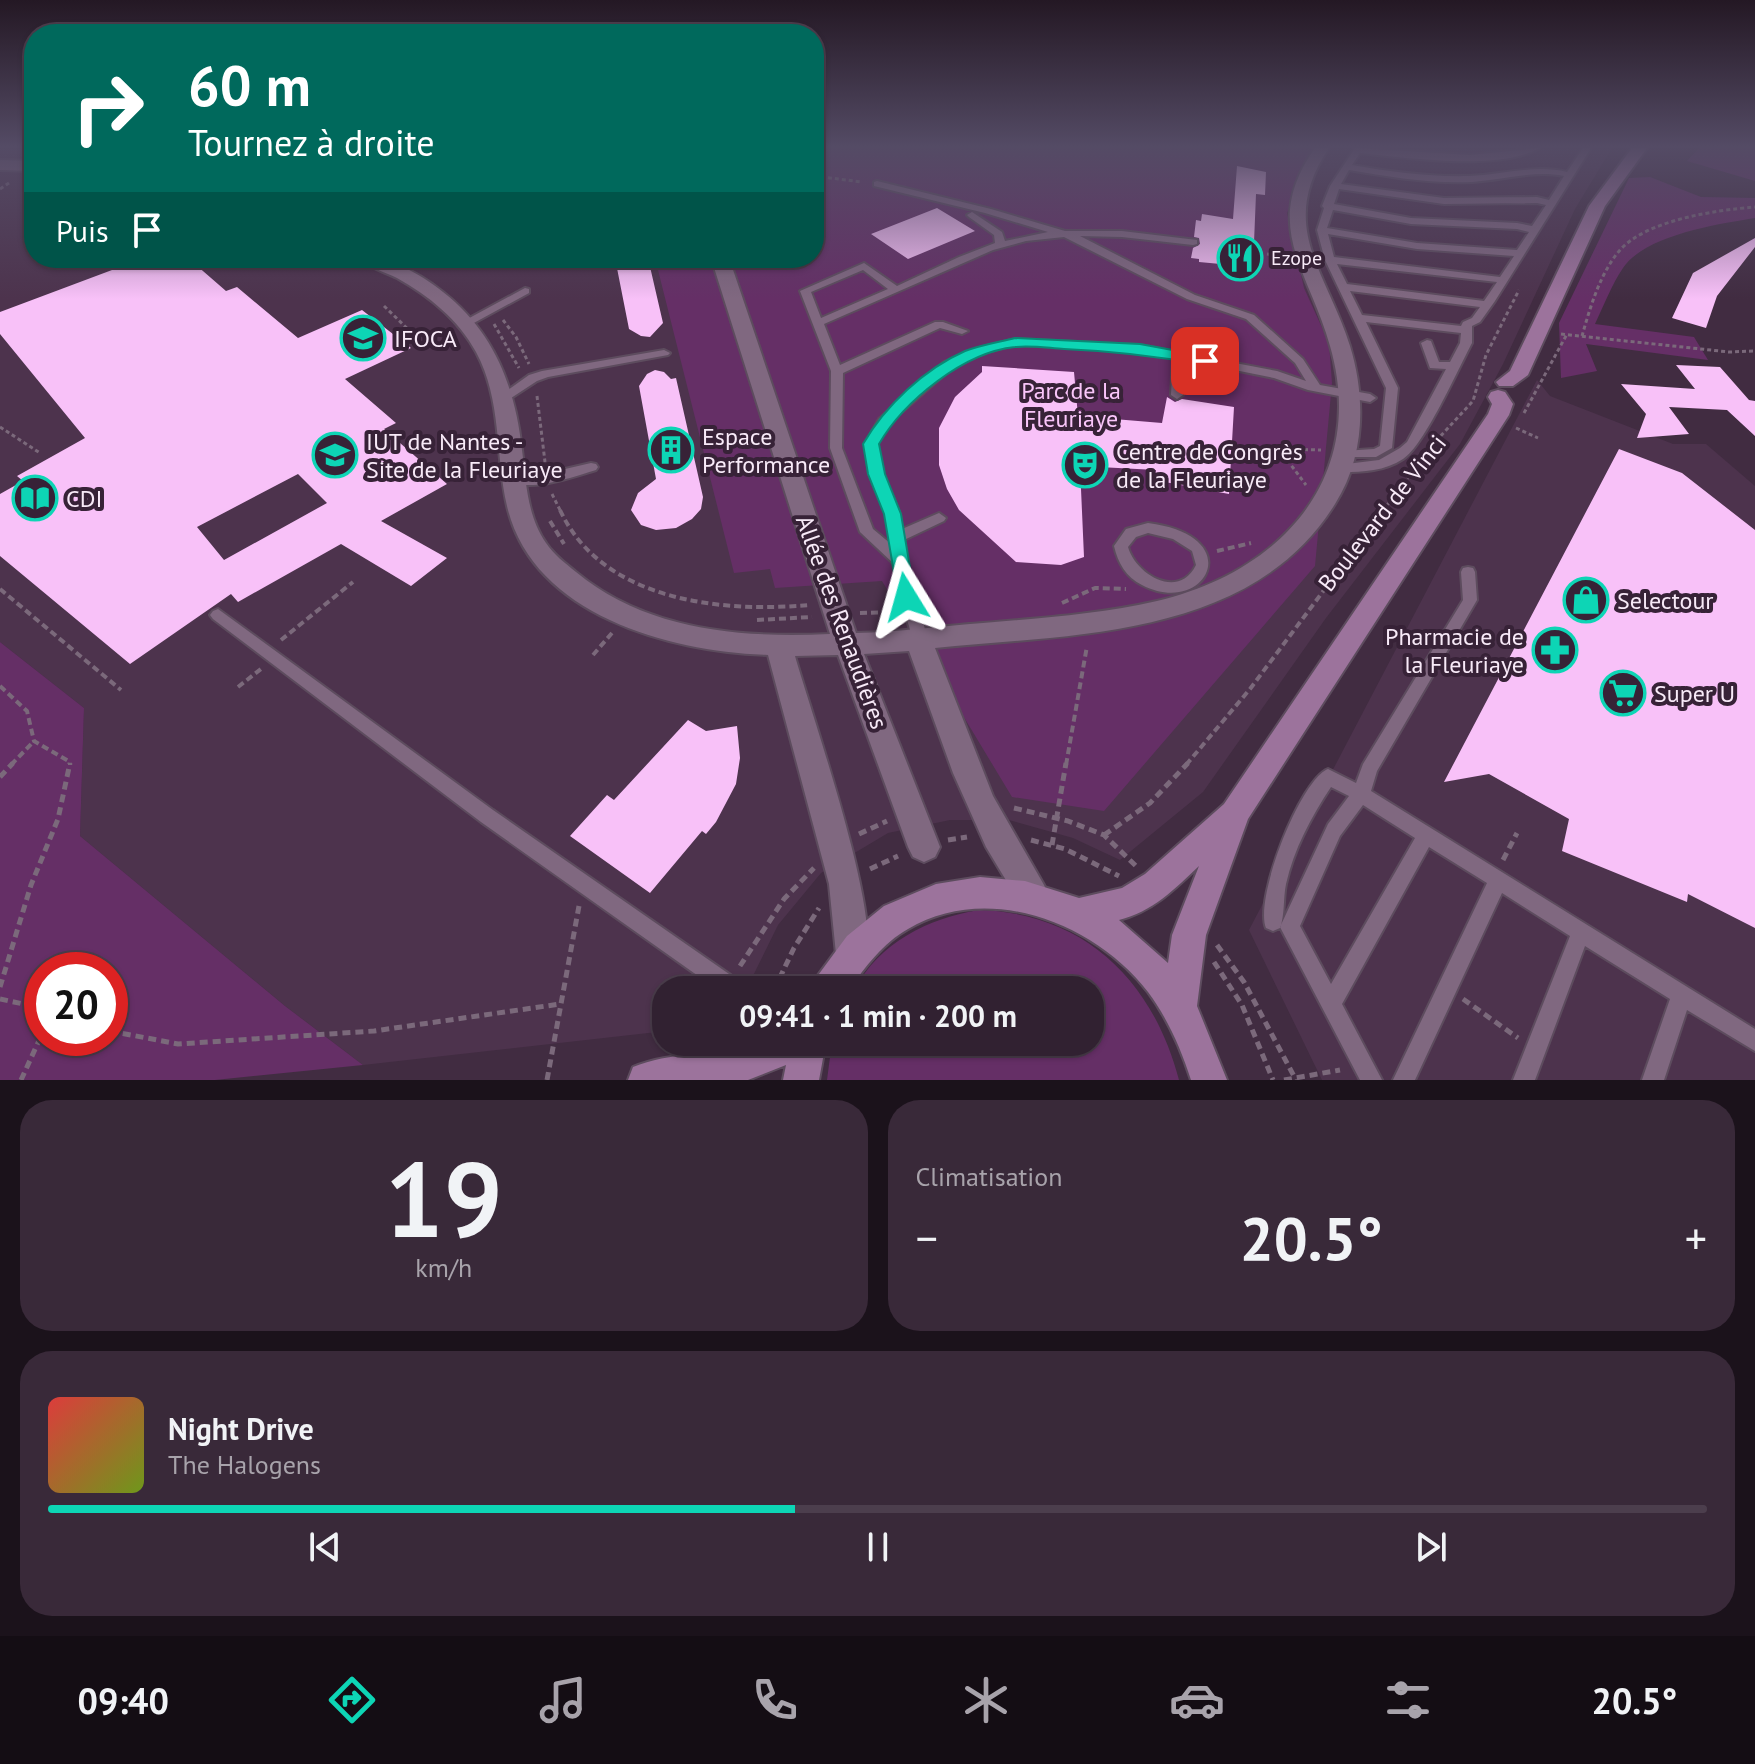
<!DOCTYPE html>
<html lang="fr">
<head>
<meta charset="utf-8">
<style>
	:root { --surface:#312131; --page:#392939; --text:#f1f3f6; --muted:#a8a3ab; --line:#4c3e4d; --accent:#0dd5b5 }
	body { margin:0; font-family:"PT Sans",sans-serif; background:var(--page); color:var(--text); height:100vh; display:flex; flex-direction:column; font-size:30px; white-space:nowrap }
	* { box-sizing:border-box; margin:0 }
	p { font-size:26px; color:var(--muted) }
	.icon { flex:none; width:44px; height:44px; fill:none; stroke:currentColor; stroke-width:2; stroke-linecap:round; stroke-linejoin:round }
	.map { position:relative; height:1080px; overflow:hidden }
	.sheet { display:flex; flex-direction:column; gap:20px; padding:20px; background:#1b121b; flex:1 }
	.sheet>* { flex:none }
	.banner { position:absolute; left:24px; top:24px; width:800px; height:244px; border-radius:32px; box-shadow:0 2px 6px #0004,0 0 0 2px var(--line); background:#00695c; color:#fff; overflow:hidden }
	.speed { position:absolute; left:24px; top:952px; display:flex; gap:16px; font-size:40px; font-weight:700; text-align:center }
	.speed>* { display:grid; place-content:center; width:104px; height:104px; border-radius:50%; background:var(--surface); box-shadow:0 2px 6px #0004,0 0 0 2px var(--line); line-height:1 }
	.speed .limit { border:12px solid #d22; background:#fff; color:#111 }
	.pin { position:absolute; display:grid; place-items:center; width:68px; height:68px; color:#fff; margin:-34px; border-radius:16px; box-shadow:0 4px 12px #0006 }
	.me { position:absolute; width:88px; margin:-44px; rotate:352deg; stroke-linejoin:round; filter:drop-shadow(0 0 6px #0008) }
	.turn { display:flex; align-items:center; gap:28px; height:168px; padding:0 32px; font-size:36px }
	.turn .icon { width:104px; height:104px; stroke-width:2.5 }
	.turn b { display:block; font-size:56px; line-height:68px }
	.then { display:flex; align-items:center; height:76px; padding:0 32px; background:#0003; gap:16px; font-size:30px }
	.big { font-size:60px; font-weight:800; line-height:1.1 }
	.sheet .tile { flex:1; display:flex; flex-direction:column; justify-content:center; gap:12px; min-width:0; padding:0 28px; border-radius:32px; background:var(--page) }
	.sheet .dial { align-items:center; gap:0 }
	.dial b { font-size:104px; line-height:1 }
	.song { display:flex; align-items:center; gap:24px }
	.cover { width:96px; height:96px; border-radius:12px; background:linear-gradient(135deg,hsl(0 70% 55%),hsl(80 70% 35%)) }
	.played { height:8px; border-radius:4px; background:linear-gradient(90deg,var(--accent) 45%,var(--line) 45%) }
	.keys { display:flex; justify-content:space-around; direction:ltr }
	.heat { display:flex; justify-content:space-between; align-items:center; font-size:44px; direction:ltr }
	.sheet .tiles { flex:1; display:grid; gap:20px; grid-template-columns:1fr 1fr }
	.tile:last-child { grid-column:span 2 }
	.trip { position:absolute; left:652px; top:976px; width:452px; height:80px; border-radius:32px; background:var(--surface); box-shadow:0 2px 6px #0004,0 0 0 2px var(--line); font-weight:800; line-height:80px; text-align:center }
	.tabs { display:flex; height:128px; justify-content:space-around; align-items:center; background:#140d14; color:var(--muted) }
	.tabs .icon { width:56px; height:56px }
	.tabs .selected { color:var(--accent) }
	.tabs b { font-size:36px; color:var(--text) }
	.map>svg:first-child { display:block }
	.built { fill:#4d334d }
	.green { fill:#652f66; fill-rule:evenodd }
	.building { fill:#f8c1f8; fill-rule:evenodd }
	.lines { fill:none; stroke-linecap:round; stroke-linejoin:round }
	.lane-casing { stroke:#5d4c5e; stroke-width:4 }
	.street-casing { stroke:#5d4c5e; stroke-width:4 }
	.secondary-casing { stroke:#5d4c5e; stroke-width:4 }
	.path-far2 { stroke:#7b697b; stroke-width:3; stroke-dasharray:4 3; stroke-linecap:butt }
	.path-far1 { stroke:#7b697b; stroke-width:4; stroke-dasharray:7 4; stroke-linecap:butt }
	.path { stroke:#7b697b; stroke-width:5; stroke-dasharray:8 5; stroke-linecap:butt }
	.lane { fill:#806880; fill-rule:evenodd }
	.street { fill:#806880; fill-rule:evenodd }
	.secondary { fill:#9c739c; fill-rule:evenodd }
	.route { fill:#0dd5b5; stroke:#088a76; stroke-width:2 }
	.labels { text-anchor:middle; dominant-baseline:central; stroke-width:8; stroke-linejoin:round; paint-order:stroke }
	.far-poi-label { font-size:20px; fill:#f8eaf8; stroke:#372237; text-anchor:start }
	.poi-label { font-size:24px; fill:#f8eaf8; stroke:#372237; text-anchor:start }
	.park-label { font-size:24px; fill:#fac6fa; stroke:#372237 }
	.street-label { font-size:24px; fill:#f8eaf8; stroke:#372237 }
</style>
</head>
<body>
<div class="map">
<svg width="1755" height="1080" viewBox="0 0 1755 1080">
	<rect width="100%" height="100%" fill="#412c41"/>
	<path class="built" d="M0 148H34V258H814V148H1612L1575 209 1503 364 1460 444 1326 618 1203 792 1120 860 1073 838 1009 820H950L888 833 821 873 778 925 746 990H666V1031L363 1065 285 1006 80 836 84 708 0 642Z
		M1537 380 1550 396 1673 444H1706L1755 486V1080H1322L1249 930Z"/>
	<path class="green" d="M814 148H1314L1287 213 1304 288 1329 343 1332 383 1315 566 1104 811 1012 797 882 581 775 588 770 569 734 573 655 258H814Z
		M1699 148H1755V181L1687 161Z
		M1650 177 1701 197 1755 198V218C1718 224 1645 235 1623 268 1612 284 1604 305 1595 324L1694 337 1708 360 1586 344 1597 371 1561 378 1559 323 1629 178Z
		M0 642 84 708 80 836 285 1006 363 1065 215 1080H0ZM42 970H110V1038H42Z
		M979 910C1085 913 1153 981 1179 1080H827L832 1042H1090V990H854C880 942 927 919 979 910Z"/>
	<path class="building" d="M1237 166 1266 172 1265 195 1256 194 1253 267 1199 262V259L1191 258 1193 248 1200 244 1199 238 1194 237 1196 220 1201 221 1202 214 1233 219Z
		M937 208 975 231 908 259 871 234Z
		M1755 238V247L1717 296 1706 328 1672 318 1693 273Z
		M144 258H188L226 291 237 287 298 338 362 310 411 348 345 379 396 423 384 429 447 484 381 521 447 558 411 586 341 544 238 602 231 594 130 664 0 556V494L23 481 17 476 85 438 0 334V312ZM298 474 327 503 224 560 197 527Z
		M615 258H648L663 323 650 337 641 336 629 329Z
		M1676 365 1720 367 1749 400 1755 401V436L1727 410 1669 407 1689 434 1637 438 1646 414 1621 384 1695 389Z
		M982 366 1074 372 1078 416 1162 423 1167 397 1175 402 1182 399 1234 407 1229 494 1154 480 1156 470 1080 466 1084 557 1061 565 1016 562 959 510 947 489 939 465V428L955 397 982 372Z
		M655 370 664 372 671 379 676 378 703 497 701 509 692 519 676 528 656 530 641 525 631 510 638 493 656 479 639 386 647 374Z
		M1619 449 1682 473 1755 530V928L1688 894 1687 902 1562 851 1569 819 1489 774 1444 782Z
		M688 720 706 731 737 726 740 758 736 784 716 822 706 834 702 831 650 893 570 836 607 795 614 800Z"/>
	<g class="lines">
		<g class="lane-casing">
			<path id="lane" d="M1355 148 1470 155 1540 148C1498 171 1408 158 1360 153L1352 165C1391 172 1430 177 1469 176 1502 175 1535 164 1567 172L1583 148H1591L1495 301 1480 322 1472 326V343C1458 369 1424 446 1403 459 1385 471 1363 472 1343 472L1338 471 1336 468 1338 465 1379 460 1400 448 1407 442 1446 369 1430 368 1421 343 1427 340 1431 341 1439 362H1450L1460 343 1461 333 1366 322 1398 388 1392 448 1376 457H1343L1342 454 1343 451 1374 449 1380 446 1386 388 1325 260 1317 230 1324 208 1322 206 1330 186ZM1349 170C1390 177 1431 184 1472 182 1503 180 1534 170 1564 176L1549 200 1537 197 1444 198 1341 184ZM1339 189 1444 204 1537 203 1546 205 1532 226 1517 223 1411 218 1334 204ZM1333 210 1411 224 1517 229 1529 232 1517 250 1417 243 1327 228ZM1328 234 1417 249 1514 256 1500 277 1334 257ZM1337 264 1497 282 1484 301 1347 284ZM1350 291 1480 307 1472 318 1463 322 1461 326 1362 315Z
				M877 181 991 209 1065 231H1122L1197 240V244L1193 245 1122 237 1080 236 1195 295 1254 315 1303 359 1320 385 1370 394 1376 398 1370 402 1308 390 1274 378 1185 360 1183 395 1177 399 1171 395 1173 358 1140 351 1015 345 987 352 952 368 888 424 877 444 883 474 900 514 902 529 939 513 946 518 944 521 904 540C907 559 908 578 913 597 918 613 930 629 924 645L919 647 914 645 909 626 899 597 893 563 860 532 830 448 831 371 800 291 864 263 897 286 959 257 995 243 994 235 969 217 967 215 972 212 1002 232 1005 241 1048 232 985 213 874 186V182ZM1064 237 1187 299 1246 319 1295 363 1306 381 1277 371 1140 345 1015 339 979 348 944 362 879 419 865 444 869 474 886 514 891 544 873 529 842 448 843 373 940 328 962 334 968 331 943 322H935L840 365 824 324 993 250 1026 241ZM863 270 888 289 821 318 811 292Z
				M525 288 529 289V293L472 324 468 325 462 322Z
				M664 350 670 353 668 355 548 377 537 381 508 400 504 401 498 397 529 375 542 371Z
				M591 463 596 464 598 467 596 470C572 477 525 495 505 478L512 473 535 476Z
				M1148 523C1250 536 1205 618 1142 585 1126 577 1118 563 1114 546L1126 529ZM1148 533 1173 539 1192 551 1196 565C1179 600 1136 575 1128 547L1136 537Z
				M1468 567 1473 568 1475 572 1477 600 1377 771 1371 791 1755 1029V1051L1687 1010 1664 1080H1642L1670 999 1585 946 1535 1080H1513L1570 936 1502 893 1415 1080H1393L1487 883 1429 847 1342 1004 1382 1080H1360L1280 927 1328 824 1349 796 1331 787C1311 817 1294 849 1286 884 1283 898 1285 915 1280 928L1273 931 1266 928C1254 899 1300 780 1328 769L1356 783 1363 764 1463 600 1461 572 1463 568ZM1363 805 1415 838 1331 984 1300 926 1340 836Z
				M218 609 493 810 742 983 745 990H718L481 822 213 619 210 615 213 611Z"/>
		</g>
		<g class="street-casing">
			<path id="street" d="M1315 148H1329C1276 226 1327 272 1350 346 1366 398 1365 457 1335 504 1252 638 1074 634 935 648L993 796 1044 885 1049 896 1044 907 1033 912 1022 907 986 847 953 773 909 651 864 654 940 847 935 857 924 862 913 857 908 847 838 655 795 656C811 713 884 920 865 966L853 971 841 966 836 954 829 884 768 655C670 652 532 615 507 506 495 454 502 400 476 352 458 319 429 296 397 278 385 272 369 268 360 258 391 258 418 272 443 292 494 332 515 386 522 450 526 481 527 516 546 543 554 555 565 563 576 572 647 631 742 638 830 634L711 258H729L856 633C898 632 941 626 983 623 1041 618 1100 614 1157 601 1281 572 1368 477 1330 346 1309 270 1260 226 1315 148Z
				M0 160 34 161V171L0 170Z"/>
		</g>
		<g class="secondary-casing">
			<path id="secondary" d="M1632 148H1647L1605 206 1528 375 1513 386H1499L1496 382 1510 371 1589 206Z
				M1498 390 1505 392 1513 404 1509 415 1248 819 1206 935 1197 1006 1227 1080H1191C1181 1049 1168 1019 1148 992 1095 923 988 881 908 929 883 943 865 967 849 990H811L816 978 847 936 884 906 936 884 980 877 1025 881 1079 898 1122 888 1145 874 1224 804 1488 414 1492 404 1488 397 1491 392ZM1199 866 1172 935 1168 963 1119 920C1152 912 1175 889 1199 866Z
				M754 1042H826L819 1080H783L786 1065 748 1080H628L633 1067C669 1052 715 1055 754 1042Z"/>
		</g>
		<path class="path-far2" d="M814 176 862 182
			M0 189 9 183
			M1267 254 1284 256
			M384 306 414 335
			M503 320 516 337 529 364
			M494 324 519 368
			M1561 334 1729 352 1755 351
			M1582 336C1590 308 1600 273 1620 250 1647 220 1716 210 1755 207
			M537 396 545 462
			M1524 413 1567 334
			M0 427 40 453
			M1516 428 1538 438
			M1436 441 1473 401 1486 355 1519 290
			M1248 448 1321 450
			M1279 449 1306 485
			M552 494 561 512
			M1382 512 1416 467"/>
		<path class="path-far1" d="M560 510C602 601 721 613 809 605
			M550 521 564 544
			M1217 551 1251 543
			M0 589 121 690
			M1062 603 1095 588 1126 589
			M860 613 892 612
			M757 620 812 617
			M281 640 353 582
			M593 655 612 633
			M0 686 27 711 34 741 70 762V765
			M238 687 261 669
			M11 765 34 741
			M1066 765 1087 646
			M1186 765 1250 689 1384 510"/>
		<path class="path" d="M0 777 13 763
			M1014 808 1068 821 1104 835 1136 866
			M859 834 887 821
			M1104 835 1150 803 1188 763
			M948 840 967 837
			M1031 840 1065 849 1119 876
			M1052 845 1066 763
			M1503 860 1517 833
			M870 869 898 856
			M1217 945 1244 982 1296 1080
			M1214 962 1242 1005 1273 1080
			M740 966 784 899 814 868
			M0 987 31 885 58 819 70 763
			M774 990 794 948 819 908
			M0 999 42 1008
			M1463 999 1518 1038
			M110 1031 178 1044 374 1031 560 1004
			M21 1080 42 1034
			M547 1080 579 906
			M1284 1080 1340 1070"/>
		<use href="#lane" class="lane"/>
		<use href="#street" class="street"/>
		<use href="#secondary" class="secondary"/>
	</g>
	<linearGradient id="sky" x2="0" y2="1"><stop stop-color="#241824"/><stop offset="0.49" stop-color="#544b65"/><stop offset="1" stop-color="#544b65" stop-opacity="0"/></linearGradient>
	<rect width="1755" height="299" fill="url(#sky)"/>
	<path class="route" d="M1015 338 1140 344 1205 356 1212 361 1205 365C1157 356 1112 351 1064 349 1048 348 1031 345 1015 347 964 352 904 401 879 444L885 474 901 514 915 597 912 602H899L884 514 868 474 863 444C885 406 924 369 965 351 980 345 999 342 1015 338Z"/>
	<defs>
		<g id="restaurant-ring" transform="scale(2.3)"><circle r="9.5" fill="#372237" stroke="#0dd5b5" stroke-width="1.5"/><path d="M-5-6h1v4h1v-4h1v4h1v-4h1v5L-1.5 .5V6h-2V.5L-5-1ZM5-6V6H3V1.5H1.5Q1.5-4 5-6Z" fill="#0dd5b5"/></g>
		<g id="university-ring" transform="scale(2.3)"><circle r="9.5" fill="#372237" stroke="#0dd5b5" stroke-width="1.5"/><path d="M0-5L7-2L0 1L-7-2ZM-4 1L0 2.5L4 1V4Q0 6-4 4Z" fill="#0dd5b5"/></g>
		<g id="building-ring" transform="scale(2.3)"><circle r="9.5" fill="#372237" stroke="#0dd5b5" stroke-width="1.5"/><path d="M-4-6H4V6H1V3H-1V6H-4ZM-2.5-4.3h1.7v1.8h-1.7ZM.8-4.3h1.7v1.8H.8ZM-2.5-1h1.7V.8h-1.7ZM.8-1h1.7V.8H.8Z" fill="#0dd5b5"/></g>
		<g id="theatre-ring" transform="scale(2.3)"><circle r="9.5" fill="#372237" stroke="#0dd5b5" stroke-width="1.5"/><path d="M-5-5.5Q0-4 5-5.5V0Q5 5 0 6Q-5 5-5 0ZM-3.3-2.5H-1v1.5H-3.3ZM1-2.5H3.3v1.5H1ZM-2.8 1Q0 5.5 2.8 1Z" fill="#0dd5b5"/></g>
		<g id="library-ring" transform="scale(2.3)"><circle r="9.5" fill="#372237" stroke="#0dd5b5" stroke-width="1.5"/><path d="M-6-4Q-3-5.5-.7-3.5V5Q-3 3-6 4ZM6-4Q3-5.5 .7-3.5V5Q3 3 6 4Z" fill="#0dd5b5"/></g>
		<g id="shop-ring" transform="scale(2.3)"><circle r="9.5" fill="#372237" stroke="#0dd5b5" stroke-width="1.5"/><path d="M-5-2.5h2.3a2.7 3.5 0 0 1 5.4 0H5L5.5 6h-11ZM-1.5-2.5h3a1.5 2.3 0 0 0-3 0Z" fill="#0dd5b5"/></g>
		<g id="pharmacy-ring" transform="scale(2.3)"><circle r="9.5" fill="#372237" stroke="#0dd5b5" stroke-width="1.5"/><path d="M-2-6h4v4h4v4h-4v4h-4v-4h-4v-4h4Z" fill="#0dd5b5"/></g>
		<g id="supermarket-ring" transform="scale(2.3)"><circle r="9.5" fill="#372237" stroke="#0dd5b5" stroke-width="1.5"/><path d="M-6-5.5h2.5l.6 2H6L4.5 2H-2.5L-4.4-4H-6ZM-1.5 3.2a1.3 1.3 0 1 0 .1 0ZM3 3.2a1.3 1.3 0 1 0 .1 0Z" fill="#0dd5b5"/></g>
	</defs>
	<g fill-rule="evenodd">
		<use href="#restaurant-ring" x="1240" y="258"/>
		<use href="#university-ring" x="363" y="338"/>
		<use href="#building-ring" x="671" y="450"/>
		<use href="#university-ring" x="335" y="455"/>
		<use href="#theatre-ring" x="1085" y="465"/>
		<use href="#library-ring" x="35" y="498"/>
		<use href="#shop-ring" x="1586" y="600"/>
		<use href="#pharmacy-ring" x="1555" y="650"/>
		<use href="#supermarket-ring" x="1623" y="693"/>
	</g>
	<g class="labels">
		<g class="far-poi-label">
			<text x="1271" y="258">Ezope</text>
		</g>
		<g class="poi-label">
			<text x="394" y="338">IFOCA</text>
			<text x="702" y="436">Espace<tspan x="702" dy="28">Performance</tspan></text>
			<text x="366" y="441">IUT de Nantes -<tspan x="366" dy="28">Site de la Fleuriaye</tspan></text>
			<text x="1116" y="451">Centre de Congrès<tspan x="1116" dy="28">de la Fleuriaye</tspan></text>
			<text x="66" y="498">CDI</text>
			<text x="1617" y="600">Selectour</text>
			<text x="1524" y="636" text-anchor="end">Pharmacie de<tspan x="1524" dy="28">la Fleuriaye</tspan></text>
			<text x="1654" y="693">Super U</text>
		</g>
		<g class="park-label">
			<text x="1071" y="390">Parc de la<tspan x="1071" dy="28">Fleuriaye</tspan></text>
		</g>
		<g class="street-label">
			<text transform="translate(1382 513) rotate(-52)">Boulevard de Vinci</text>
			<text transform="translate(842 622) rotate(70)">Allée des Renaudières</text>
		</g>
	</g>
</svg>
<div class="speed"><div class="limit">20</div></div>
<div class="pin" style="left:1205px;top:361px;background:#d93025"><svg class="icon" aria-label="arrive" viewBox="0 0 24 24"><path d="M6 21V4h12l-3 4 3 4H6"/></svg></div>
<svg class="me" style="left:906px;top:597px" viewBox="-20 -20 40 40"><path d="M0-17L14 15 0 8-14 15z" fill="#0dd5b5" stroke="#fff" stroke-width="4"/></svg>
<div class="trip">09:41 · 1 min · 200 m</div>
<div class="banner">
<div class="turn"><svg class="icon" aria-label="right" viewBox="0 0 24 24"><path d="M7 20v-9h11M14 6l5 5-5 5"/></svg><div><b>60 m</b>Tournez à droite</div></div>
<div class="then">Puis<svg class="icon" aria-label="arrive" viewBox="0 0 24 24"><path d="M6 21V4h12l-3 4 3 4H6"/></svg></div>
</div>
</div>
<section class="sheet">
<div class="tiles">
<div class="tile dial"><b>19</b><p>km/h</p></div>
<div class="tile"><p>Climatisation</p>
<div class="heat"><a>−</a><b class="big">20.5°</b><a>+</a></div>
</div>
<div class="tile">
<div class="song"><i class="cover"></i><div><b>Night Drive</b><p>The Halogens</p></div></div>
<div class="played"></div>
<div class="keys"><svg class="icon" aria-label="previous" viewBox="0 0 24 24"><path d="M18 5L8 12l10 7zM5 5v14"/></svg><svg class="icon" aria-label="pause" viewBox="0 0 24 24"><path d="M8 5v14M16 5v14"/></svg><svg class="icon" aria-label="next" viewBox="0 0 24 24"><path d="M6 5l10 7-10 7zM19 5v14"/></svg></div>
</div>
</div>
</section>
<nav class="tabs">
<b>09:40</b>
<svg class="icon selected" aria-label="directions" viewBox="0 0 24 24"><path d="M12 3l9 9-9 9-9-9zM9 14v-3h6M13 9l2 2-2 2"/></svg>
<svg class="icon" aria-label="music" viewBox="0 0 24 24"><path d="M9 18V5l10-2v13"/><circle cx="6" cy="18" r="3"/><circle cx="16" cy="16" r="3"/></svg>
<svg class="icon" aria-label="phone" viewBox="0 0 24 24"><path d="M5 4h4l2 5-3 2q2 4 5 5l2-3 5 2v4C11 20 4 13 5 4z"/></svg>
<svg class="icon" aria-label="climate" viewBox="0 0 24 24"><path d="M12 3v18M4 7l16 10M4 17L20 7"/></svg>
<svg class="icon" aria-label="car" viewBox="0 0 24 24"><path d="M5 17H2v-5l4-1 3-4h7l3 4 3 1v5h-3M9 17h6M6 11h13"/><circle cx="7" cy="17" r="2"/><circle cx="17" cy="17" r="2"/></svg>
<svg class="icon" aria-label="filters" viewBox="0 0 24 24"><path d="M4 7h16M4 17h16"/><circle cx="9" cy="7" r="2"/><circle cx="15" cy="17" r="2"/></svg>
<b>20.5°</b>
</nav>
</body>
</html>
